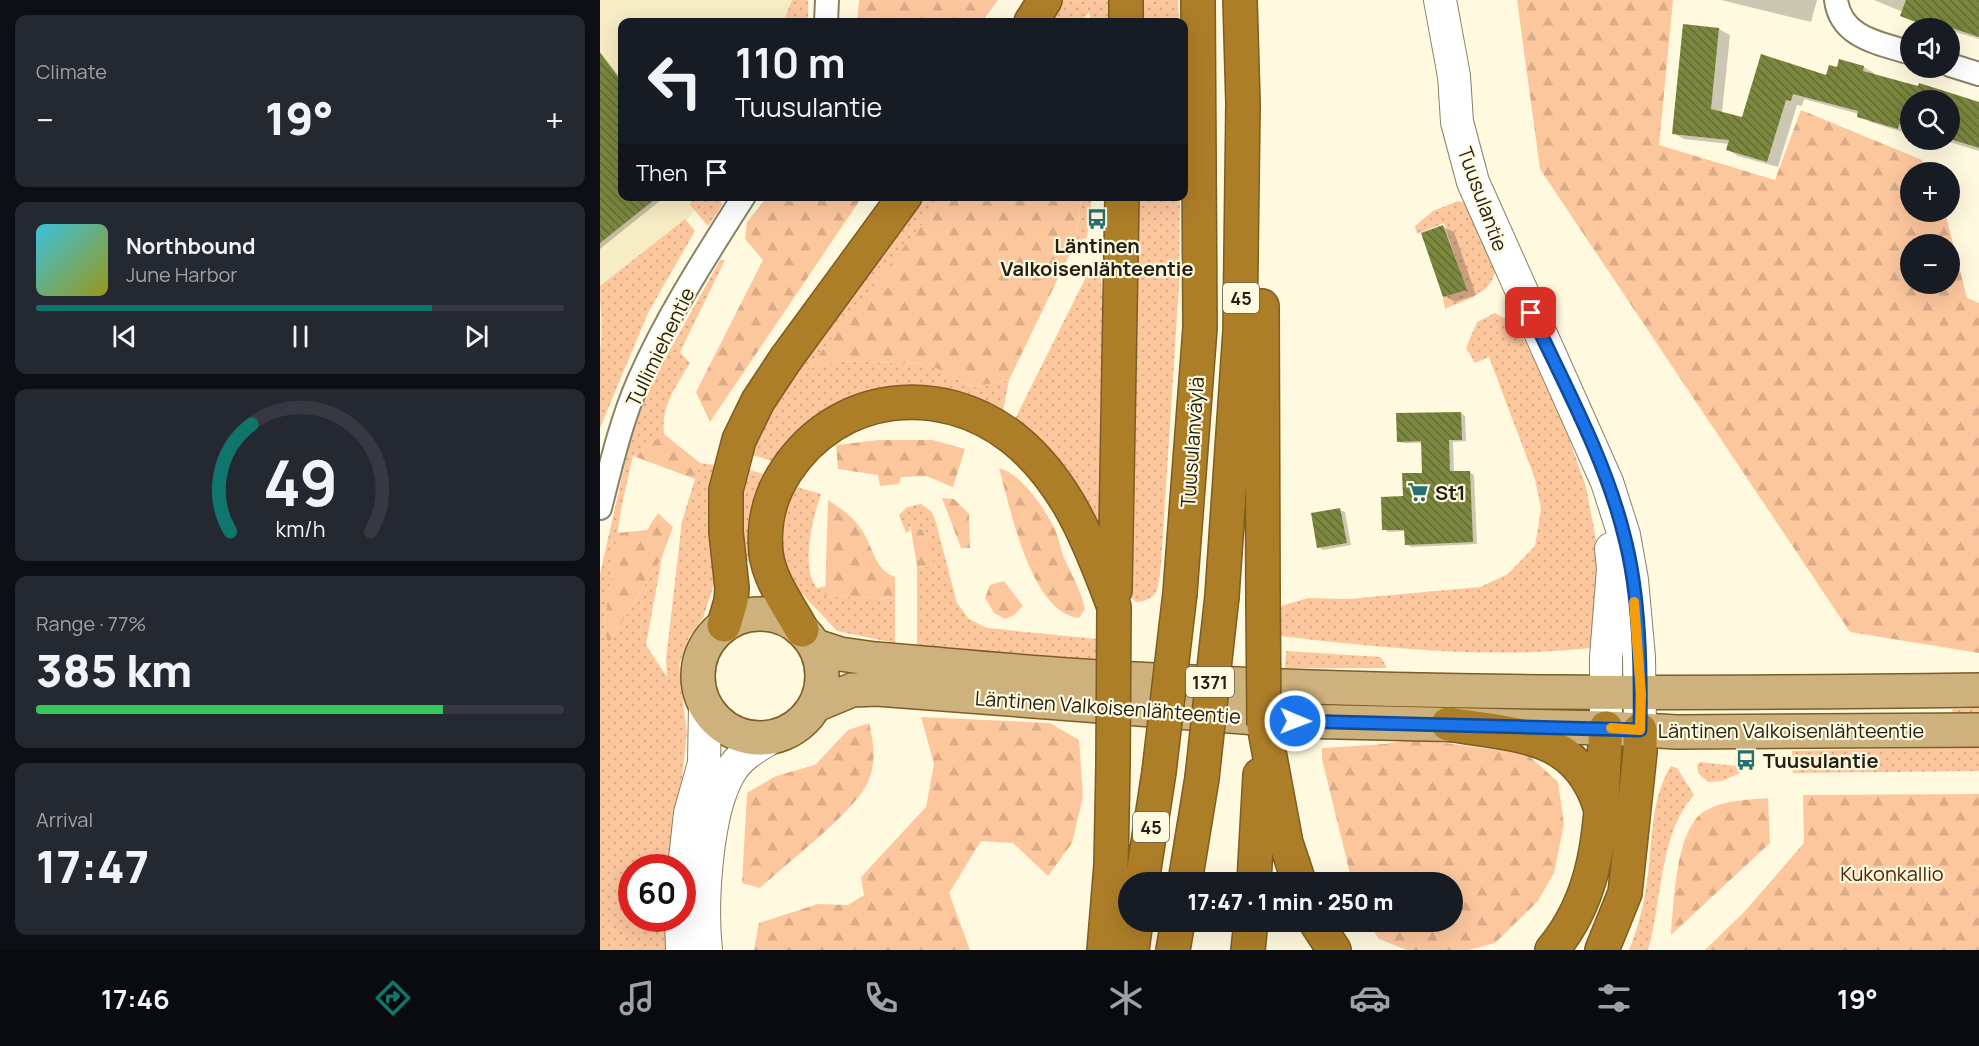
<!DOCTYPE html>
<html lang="en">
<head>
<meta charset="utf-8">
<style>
	:root { --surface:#171b24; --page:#242831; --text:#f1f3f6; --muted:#9ea1a6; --line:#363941; --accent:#0f766e }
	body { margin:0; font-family:Manrope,sans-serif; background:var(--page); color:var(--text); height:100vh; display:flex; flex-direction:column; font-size:22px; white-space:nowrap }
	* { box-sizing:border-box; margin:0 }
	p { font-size:20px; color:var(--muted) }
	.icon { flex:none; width:33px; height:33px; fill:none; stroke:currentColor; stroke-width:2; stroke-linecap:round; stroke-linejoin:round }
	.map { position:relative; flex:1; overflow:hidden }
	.panel { display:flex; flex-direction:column; gap:15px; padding:15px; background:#0d0f14; width:600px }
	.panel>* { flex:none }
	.hud { position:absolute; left:18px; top:18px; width:570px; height:183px; border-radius:12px; box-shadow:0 6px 24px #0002; background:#171b24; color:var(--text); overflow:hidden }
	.controls { position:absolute; left:1300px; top:18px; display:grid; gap:12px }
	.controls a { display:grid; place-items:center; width:60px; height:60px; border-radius:50%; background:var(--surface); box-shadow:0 6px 24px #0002; font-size:30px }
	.speed { position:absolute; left:18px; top:854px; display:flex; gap:12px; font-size:30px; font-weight:700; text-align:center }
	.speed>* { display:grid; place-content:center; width:78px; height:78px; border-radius:50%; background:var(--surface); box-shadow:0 6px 24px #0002; line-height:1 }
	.speed .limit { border:9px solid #d22; background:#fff; color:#111 }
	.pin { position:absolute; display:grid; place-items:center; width:51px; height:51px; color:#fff; margin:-26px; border-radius:12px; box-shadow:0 3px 9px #0006 }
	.me { position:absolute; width:66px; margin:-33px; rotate:91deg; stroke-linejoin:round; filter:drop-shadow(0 0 4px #0008) }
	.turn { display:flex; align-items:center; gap:21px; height:126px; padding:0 18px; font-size:27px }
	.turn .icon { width:78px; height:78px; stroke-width:2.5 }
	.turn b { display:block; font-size:42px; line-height:51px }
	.then { display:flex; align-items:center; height:57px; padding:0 18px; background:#0003; gap:12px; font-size:22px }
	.big { font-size:45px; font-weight:800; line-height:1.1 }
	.panel .tile { flex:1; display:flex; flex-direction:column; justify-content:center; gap:9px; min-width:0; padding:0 21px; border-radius:12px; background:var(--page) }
	.panel .dial { align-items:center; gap:0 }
	.dial svg { height:156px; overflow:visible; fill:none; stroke:var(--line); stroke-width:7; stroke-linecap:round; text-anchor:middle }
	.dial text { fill:var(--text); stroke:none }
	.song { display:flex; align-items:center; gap:18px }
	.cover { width:72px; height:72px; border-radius:9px; background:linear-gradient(135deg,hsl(190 70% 55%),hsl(60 70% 35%)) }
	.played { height:6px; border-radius:3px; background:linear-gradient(90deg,var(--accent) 75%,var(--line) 75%) }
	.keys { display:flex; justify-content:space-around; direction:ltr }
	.heat { display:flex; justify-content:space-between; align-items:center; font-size:33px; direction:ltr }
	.charge { height:9px; border-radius:4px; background:linear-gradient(90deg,#34c759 77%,var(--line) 0) }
	.trip { position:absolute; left:518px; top:872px; width:345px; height:60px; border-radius:30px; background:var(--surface); box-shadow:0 6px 24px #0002; font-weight:800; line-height:60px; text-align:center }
	.tabs { display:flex; height:96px; justify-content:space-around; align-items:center; background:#090b0e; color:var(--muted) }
	.tabs .icon { width:42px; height:42px }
	.tabs .current { color:var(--accent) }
	.tabs b { font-size:27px; color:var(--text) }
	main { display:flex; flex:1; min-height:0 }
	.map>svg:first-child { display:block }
	.built { fill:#f6edc5 }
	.grass { fill:url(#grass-dots) }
	.forest { fill:url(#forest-firs); fill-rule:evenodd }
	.shadow { fill:#0003 }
	.building { fill:url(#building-back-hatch) }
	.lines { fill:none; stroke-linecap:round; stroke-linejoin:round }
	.minor-casing { stroke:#888264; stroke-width:26 }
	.secondary-casing { stroke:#888264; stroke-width:34 }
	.primary-casing { stroke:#7d5d21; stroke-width:36 }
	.motorway-casing { stroke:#7d5d21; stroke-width:36 }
	.minor { stroke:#fff; stroke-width:22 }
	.secondary { stroke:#fff; stroke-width:32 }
	.primary { stroke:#ceb27e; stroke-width:33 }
	.motorway { stroke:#ad7e28; stroke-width:33 }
	.motorway-bridge-casing { stroke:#7d5d21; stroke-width:36; stroke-linecap:butt }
	.motorway-bridge { stroke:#ad7e28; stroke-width:33 }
	.route-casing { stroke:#114b97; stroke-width:15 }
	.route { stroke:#1a73e8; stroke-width:10 }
	.slow { stroke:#f59e0b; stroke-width:10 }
	.labels { text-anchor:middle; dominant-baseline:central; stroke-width:4.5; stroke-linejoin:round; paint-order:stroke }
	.shield { fill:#fff9df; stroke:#656252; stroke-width:1.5 }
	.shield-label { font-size:18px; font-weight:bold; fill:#232115 }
	.street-label { font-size:20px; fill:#232115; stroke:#fff9df }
	.poi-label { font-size:20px; font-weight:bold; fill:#232115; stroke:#fff9df; text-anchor:start }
	.park-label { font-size:20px; fill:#4e2600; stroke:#fff9df }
</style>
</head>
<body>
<main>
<section class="panel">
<div class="tile"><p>Climate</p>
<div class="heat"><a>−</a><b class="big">19°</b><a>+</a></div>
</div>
<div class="tile">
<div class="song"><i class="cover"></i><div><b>Northbound</b><p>June Harbor</p></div></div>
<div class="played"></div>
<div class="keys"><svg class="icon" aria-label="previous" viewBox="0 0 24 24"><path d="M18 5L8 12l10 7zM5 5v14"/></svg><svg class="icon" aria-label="pause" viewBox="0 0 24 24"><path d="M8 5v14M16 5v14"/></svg><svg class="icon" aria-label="next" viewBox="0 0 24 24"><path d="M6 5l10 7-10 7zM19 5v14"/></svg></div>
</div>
<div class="tile dial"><svg viewBox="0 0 100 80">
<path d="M14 69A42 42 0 1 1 86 69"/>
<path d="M14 69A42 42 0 0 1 25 14" stroke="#0f766e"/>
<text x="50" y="56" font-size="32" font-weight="700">49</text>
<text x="50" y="72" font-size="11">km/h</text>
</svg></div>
<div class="tile"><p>Range · 77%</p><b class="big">385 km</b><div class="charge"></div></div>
<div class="tile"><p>Arrival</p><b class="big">17:47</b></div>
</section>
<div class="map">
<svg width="1379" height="950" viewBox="0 0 1379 950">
	<defs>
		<pattern id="grass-dots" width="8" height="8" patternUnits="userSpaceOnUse" patternTransform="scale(1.5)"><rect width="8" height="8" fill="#fdc79e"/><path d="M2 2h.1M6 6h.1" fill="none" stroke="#d9ab87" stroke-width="1.8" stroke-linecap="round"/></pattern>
		<pattern id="forest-firs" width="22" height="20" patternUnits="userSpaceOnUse" patternTransform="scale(1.5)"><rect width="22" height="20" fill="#fdc79e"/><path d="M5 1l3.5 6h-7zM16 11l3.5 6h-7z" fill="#d9ab87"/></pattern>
		<pattern id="building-back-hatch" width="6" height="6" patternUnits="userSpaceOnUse" patternTransform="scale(1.5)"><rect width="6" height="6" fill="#7b863e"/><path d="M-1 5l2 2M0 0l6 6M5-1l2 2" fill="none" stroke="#646d33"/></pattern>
	</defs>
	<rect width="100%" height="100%" fill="#fff9df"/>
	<path class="built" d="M0 0H200L198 22H22V196L103 197 30 305 0 403Z"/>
	<path class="grass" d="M192 0H208V22H183Z
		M460 0H516L515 22H491L489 12 481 22H448Z
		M538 0H578L579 22H537Z
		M120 197 122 205 108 226 89 204 98 197Z
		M324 197H344L208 369 239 361 328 364 373 387 409 380 402 416 333 390 178 463 149 454 181 389Z
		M481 197H492L487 238 476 241Z
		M532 197H580L579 286 561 564C558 585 561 600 536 602L529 596Z
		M858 201 872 205 895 272C891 294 863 301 845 309L843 297 866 290 844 223 817 234 815 226 833 211Z
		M85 219 95 231 48 313 0 428V350C4 331 0 307 0 286Z
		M120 260H125L80 352 90 363C76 387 61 405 64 434L33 456 21 509 4 627 8 644 62 557 46 645 67 677 66 659 82 521 100 463 115 465 111 496 114 584 103 618 89 637 79 665 87 734 72 867H32V918H71L72 950H0V574L32 433 51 384Z
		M496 266 500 270 506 330 500 529 413 423 490 269Z
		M895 313 915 324 934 358 963 421 986 487 997 545 996 613 991 648C888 659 783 648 681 636V606L708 598 748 599 880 587 908 574 935 546 941 509 935 479 889 357 875 363 866 348 877 322Z
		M146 469 171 476 155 560 145 562C138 531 141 500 146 469Z
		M193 486 221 494C213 517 200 567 217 588L226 586V596L295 599V643L237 631 192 583 180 548 182 512Z
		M321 504 331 511 335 519 357 603 369 619 387 628 497 639 499 662 317 647V566L328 567 310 525V531L306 533 299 515 307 507Z
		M686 651 781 657 787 668H685Z
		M1379 708V717L1353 718 1352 709Z
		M1379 747V771L1193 773 1192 751Z
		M1100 762 1137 766 1140 773 1122 781 1108 782 1098 773 1097 765Z
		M1071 766 1077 768 1094 795C1059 833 1062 903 1048 950H1029C1037 930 1043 909 1046 888 1053 849 1049 800 1071 766Z"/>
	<path class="forest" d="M259 0H398L382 22H257Z
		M917 0H1073L1059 145 1175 180 1201 110 1322 160 1328 172H1311V212H1345L1367 298 1379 303V653L1250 632 940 169ZM1311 244H1350V284H1311Z
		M344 196 481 197 476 241 409 380 373 387 328 364 239 361 207 370Z
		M167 197H262L110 422 96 392 163 260 145 239 147 222Z
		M64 434 100 463 95 479 33 456Z
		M279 440H333L365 449 353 487 326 476 301 477 299 484 280 486 278 475 238 469 236 445Z
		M399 468C421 473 447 511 456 532 460 542 461 553 466 562 474 579 481 591 485 609L479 618C431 614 410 507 399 468Z
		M342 498 354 499 369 514 370 548H361Z
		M228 500C242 509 254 517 263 532 273 547 275 570 295 577V599L225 596Z
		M58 513 73 527 62 557 8 644 4 627 17 533 47 530Z
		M310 524 322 530 335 559 328 567 317 566Z
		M404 581 423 606 414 615 405 619 394 613 385 598 390 585Z
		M321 717 450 723 479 740 483 797 472 843 448 876 413 843 381 841 349 893 370 950H154L159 923 218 904 248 905 264 895 261 877 326 807 334 764Z
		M269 723C274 743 277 766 266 786 250 815 187 863 160 888L142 883 147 793 176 776 215 765 248 730Z
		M815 739 927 754 958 782 964 824 954 873 938 901 895 943 869 950H807L779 939 767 921H852V882H752L722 759V748L785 744Z
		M1379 794V950H1105L1145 911 1204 843 1203 795Z
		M1168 798 1170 843 1071 935C1074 904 1075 828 1105 811 1124 800 1146 800 1168 798Z"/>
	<path class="shadow" d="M1121 0H1217L1211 22Z
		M1274 0H1379V39L1352 31 1350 36V28H1328L1302 16 1303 12Z
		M1085 26 1119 29 1130 35 1122 113 1143 119 1238 69 1264 67 1274 73V76L1379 103V151L1343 140H1350V100H1311L1309 134 1270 122 1259 114 1204 99 1202 106 1197 105 1178 167 1138 156 1127 149 1129 144 1084 139 1073 133Z
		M0 52 22 80V196H66L0 249Z
		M843 227 854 232 876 295 855 302 845 296Z
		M861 413 865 416 866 441 853 442 854 473 869 472 874 475 877 544 811 547 806 544V531L788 532 784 529 824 474 822 443H803L799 441Z
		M740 510 745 512 751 545 723 550 719 547Z"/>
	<path class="building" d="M1306 0H1379V37L1337 23 1332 28 1300 16Z
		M1083 24 1119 28 1111 109 1142 117 1161 54 1226 75 1229 65 1237 67 1239 59 1264 66 1263 71 1318 86 1319 83 1379 102V148L1350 139V100H1311V128L1299 124 1298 129 1257 117 1258 111 1193 94 1191 101 1186 100 1167 162 1126 150 1129 140 1072 134Z
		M0 53 22 82V196H59L0 243Z
		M843 225 867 290 843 297 821 233Z
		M861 412 862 440H849L850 471H870L873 542 805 545 804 530H782L781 497 803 496 802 473H822L821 441 797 442 796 413Z
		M740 508 747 543 717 548 711 513Z"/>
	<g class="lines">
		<g class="minor-casing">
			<path id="minor" d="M1236 0C1241 38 1279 43 1311 53
				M226 22 227 0
				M1350 65 1379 74
				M0 508C11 465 21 421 39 380 67 316 106 256 144 196"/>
		</g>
		<g class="secondary-casing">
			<path id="secondary" d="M840 0 854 76 857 122 873 182 1007 482 1024 535 1032 580 1039 657 1040 730
				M1006 728V657L1013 569 1011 549
				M82 887 90 813 104 763 105 706
				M81 918 82 950
				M106 950C101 904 106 812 130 772 140 755 156 747 172 737"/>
		</g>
		<g class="primary-casing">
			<path id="primary" d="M98 676a62 62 0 1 1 124 0a62 62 0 1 1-124 0Z
				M215 646 240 654 275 659C361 666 448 675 535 679 816 695 1098 694 1379 690
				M216 705 252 690 277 689 695 721 1006 728 1077 732 1379 730"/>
		</g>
		<g class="motorway-casing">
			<path id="motorway" d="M431 22 445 0
				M526 22V0
				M662 306 663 599
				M515 590 522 196
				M580 593 600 328 598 0
				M622 596 640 331 643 104 640 0
				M124 625 131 601 132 588 126 532V490L139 440 158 401 185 360 305 196
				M202 630C189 606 169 580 166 553 163 523 170 495 186 471 238 392 340 381 413 438 467 481 491 545 514 607
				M848 724C914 735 977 732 1000 807
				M664 725 686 843 699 882
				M542 882 559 772
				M585 882 602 778
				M654 882 660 775
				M715 921 734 950
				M504 950 511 865 513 765
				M532 950 536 921
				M573 950 578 921
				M648 950 651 921
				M952 950C1006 886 1000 807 1006 728
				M1002 950 1025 893 1040 752V730"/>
		</g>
		<use href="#minor" class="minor"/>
		<use href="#secondary" class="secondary"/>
		<use href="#primary" class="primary"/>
		<use href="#motorway" class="motorway"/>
		<g class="motorway-bridge-casing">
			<path id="motorway-bridge" d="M663 599 664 725
				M513 765 514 607
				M559 772 580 593
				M602 778 622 596"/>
		</g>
		<use href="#motorway-bridge" class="motorway-bridge"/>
	</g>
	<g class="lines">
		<g class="route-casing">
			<path id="route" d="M695 721 1040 730C1041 668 1040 595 1024 535 1005 458 964 384 931 313"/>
		</g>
		<use href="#route" class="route"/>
		<path class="slow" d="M1011 728 1040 730 1041 694 1034 602"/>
	</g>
	<defs>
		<g id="bus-bare" transform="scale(1.62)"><path d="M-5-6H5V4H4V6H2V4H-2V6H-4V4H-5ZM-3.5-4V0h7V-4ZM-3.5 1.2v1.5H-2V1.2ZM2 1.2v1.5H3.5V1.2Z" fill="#267170" stroke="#fff9df" stroke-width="2.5" paint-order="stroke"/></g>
		<g id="supermarket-bare" transform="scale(1.62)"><path d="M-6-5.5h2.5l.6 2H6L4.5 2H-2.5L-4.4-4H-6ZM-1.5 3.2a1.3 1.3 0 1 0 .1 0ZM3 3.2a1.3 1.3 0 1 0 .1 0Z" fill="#267170" stroke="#fff9df" stroke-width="2.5" paint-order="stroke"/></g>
	</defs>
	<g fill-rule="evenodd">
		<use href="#bus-bare" x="497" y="219"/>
		<use href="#supermarket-bare" x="818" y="492"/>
		<use href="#bus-bare" x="1146" y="760"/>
	</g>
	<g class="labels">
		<g class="shield">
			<rect x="623" y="283" width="36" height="30" rx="4.5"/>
			<rect x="586" y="667" width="48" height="30" rx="4.5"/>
			<rect x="533" y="812" width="36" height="30" rx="4.5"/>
		</g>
		<g class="shield-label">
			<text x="641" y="298">45</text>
			<text x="610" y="682">1371</text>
			<text x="551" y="827">45</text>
		</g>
		<g class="street-label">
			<text transform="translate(883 199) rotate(70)">Tuusulantie</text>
			<text transform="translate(60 347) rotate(-64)">Tullimiehentie</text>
			<text transform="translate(592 442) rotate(-86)">Tuusulanväylä</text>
			<text transform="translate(508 707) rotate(4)">Läntinen Valkoisenlähteentie</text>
			<text x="1191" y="730">Läntinen Valkoisenlähteentie</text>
		</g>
		<g class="poi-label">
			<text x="497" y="245" text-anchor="middle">Läntinen<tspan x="497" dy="23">Valkoisenlähteentie</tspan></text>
			<text x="835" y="492">St1</text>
			<text x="1163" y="760">Tuusulantie</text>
		</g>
		<g class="park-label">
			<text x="1292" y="873">Kukonkallio</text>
		</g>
	</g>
</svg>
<div class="controls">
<a><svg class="icon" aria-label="sound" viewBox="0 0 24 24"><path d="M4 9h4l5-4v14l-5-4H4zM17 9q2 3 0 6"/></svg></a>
<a><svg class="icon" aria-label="search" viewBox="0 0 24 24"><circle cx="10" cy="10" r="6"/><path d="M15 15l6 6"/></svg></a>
<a>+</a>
<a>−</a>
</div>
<div class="speed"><div class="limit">60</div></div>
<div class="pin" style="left:931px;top:313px;background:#d93025"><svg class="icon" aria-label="arrive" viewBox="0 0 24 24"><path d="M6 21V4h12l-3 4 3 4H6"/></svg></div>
<svg class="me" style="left:695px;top:721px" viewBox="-20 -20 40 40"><circle r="17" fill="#1a73e8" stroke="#fff" stroke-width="3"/><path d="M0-11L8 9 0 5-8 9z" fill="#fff"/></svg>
<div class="trip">17:47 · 1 min · 250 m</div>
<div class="hud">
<div class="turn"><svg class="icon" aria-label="left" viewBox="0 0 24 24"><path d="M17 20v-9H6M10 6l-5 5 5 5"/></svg><div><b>110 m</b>Tuusulantie</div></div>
<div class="then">Then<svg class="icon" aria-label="arrive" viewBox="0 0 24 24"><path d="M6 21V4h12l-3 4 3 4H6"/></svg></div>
</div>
</div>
</main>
<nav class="tabs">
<b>17:46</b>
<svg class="icon current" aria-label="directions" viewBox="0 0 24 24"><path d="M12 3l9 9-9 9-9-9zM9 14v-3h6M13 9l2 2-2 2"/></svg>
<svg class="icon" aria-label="music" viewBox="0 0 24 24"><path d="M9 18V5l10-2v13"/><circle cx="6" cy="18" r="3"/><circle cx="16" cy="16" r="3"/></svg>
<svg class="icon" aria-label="phone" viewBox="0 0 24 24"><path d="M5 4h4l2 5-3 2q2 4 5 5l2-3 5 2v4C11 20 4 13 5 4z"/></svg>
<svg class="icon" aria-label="climate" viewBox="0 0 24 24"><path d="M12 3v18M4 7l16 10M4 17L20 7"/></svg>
<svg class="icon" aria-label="car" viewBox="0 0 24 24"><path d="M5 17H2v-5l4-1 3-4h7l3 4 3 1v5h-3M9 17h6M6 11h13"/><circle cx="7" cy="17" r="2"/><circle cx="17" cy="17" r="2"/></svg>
<svg class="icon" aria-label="filters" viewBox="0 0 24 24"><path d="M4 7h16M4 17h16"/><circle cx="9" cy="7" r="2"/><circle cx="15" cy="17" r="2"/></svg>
<b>19°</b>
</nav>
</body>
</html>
